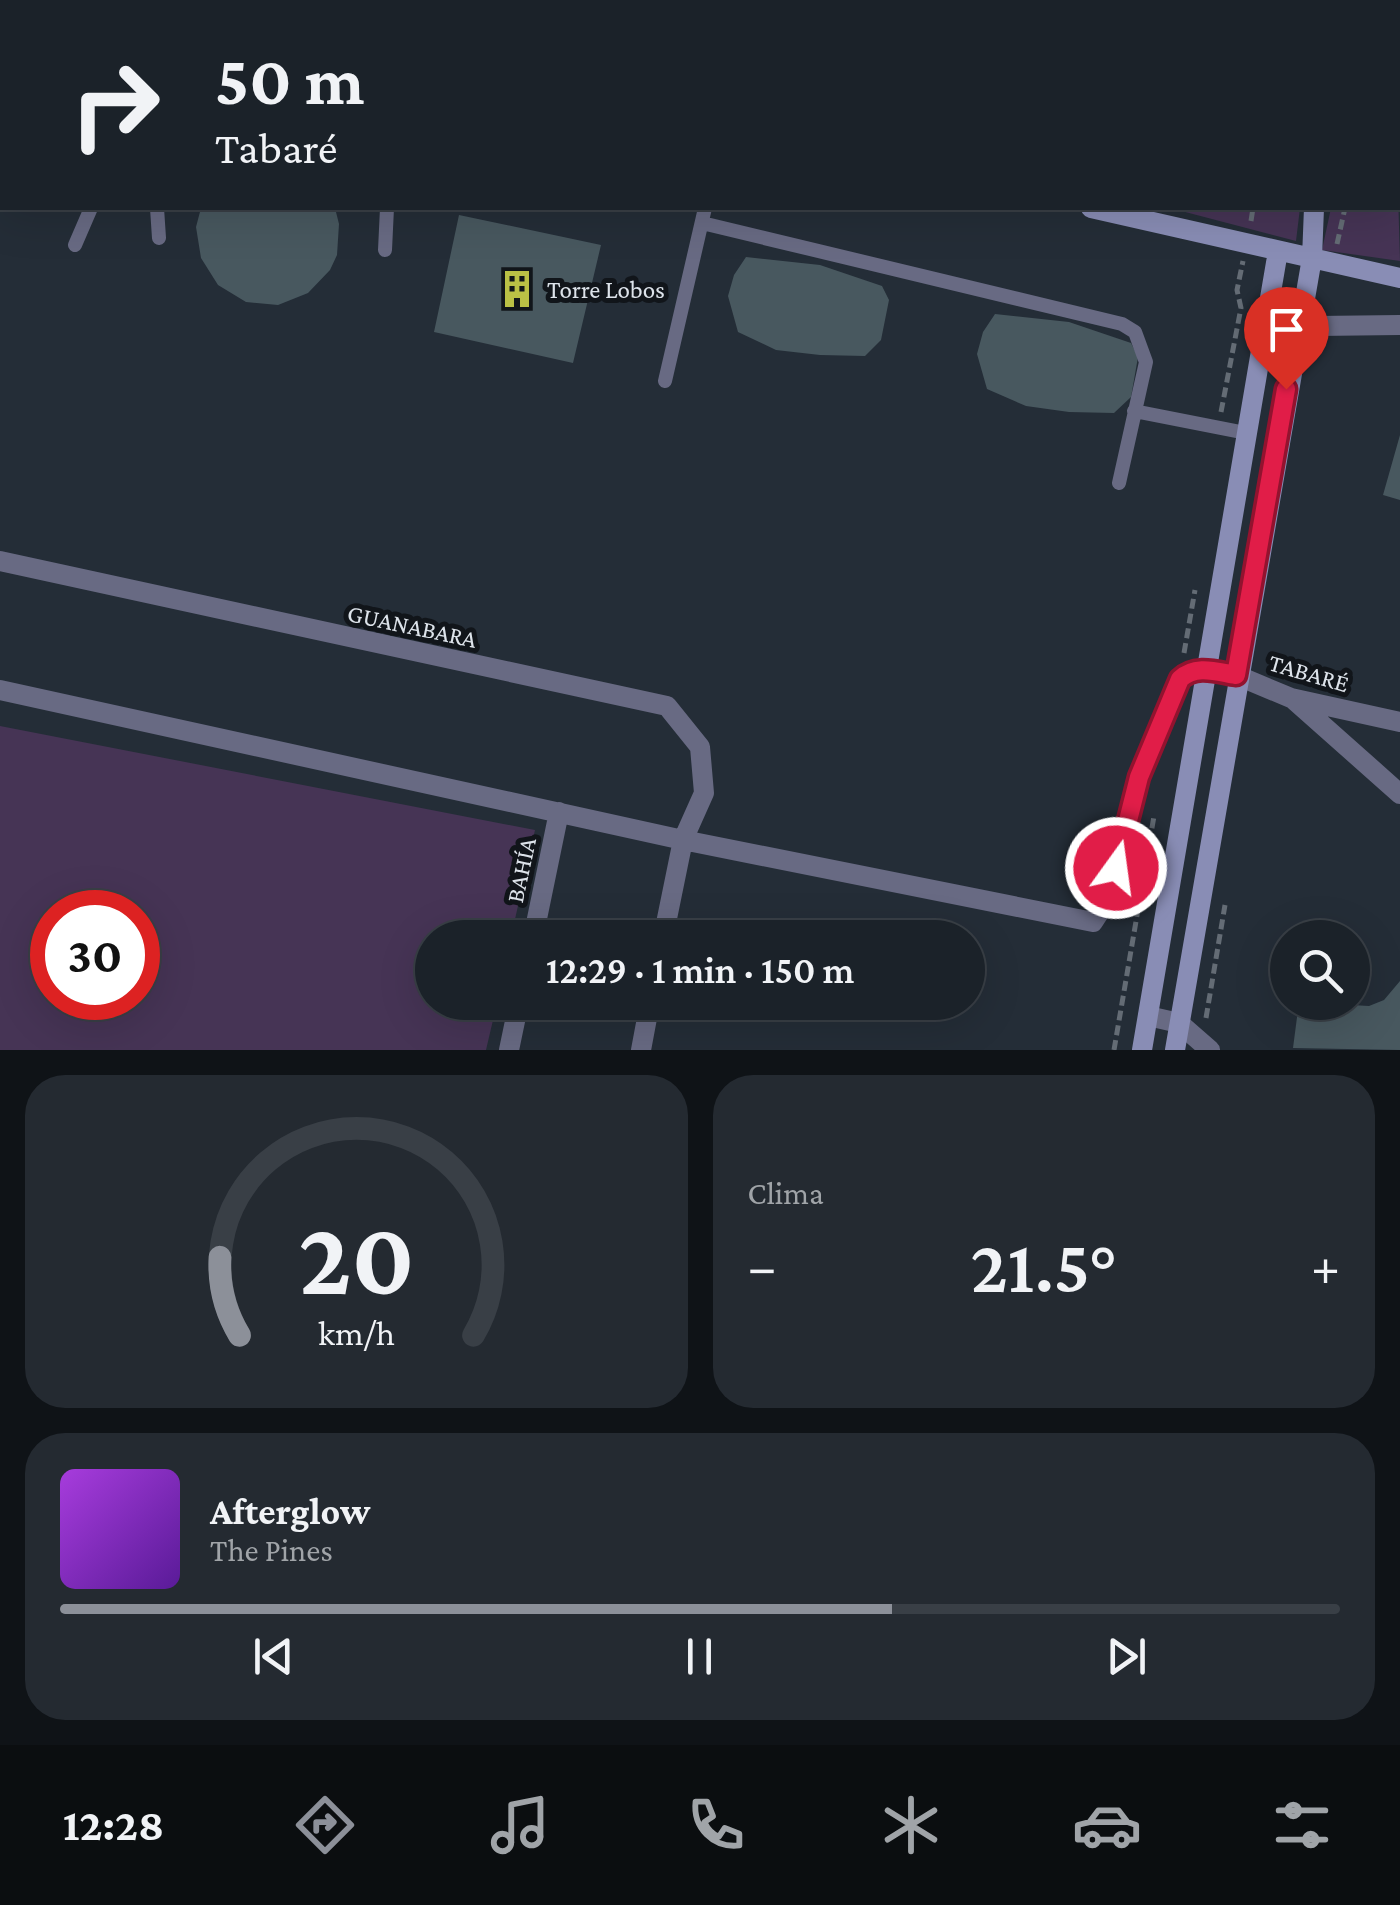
<!DOCTYPE html>
<html lang="es">
<head>
<meta charset="utf-8">
<style>
	:root { --surface:#1b2229; --page:#242a31; --text:#f1f3f6; --muted:#a0a4a8; --line:#393f46; --accent:#8c9099 }
	body { margin:0; font-family:"Crimson Pro",serif; background:var(--page); color:var(--text); height:100vh; display:flex; flex-direction:column; font-size:38px; white-space:nowrap }
	* { box-sizing:border-box; margin:0 }
	p { font-size:32px; color:var(--muted) }
	.icon { flex:none; width:55px; height:55px; fill:none; stroke:currentColor; stroke-width:2; stroke-linecap:round; stroke-linejoin:round }
	.map { position:relative; height:1050px; overflow:hidden }
	.panel { display:flex; flex-direction:column; gap:25px; padding:25px; background:#0f1317; flex:1 }
	.panel>* { flex:none }
	.hud { position:absolute; left:0px; top:0px; width:1400px; height:210px; box-shadow:0 10px 40px #0002,0 0 0 2px var(--line); background:#1b2229; color:var(--text); overflow:hidden }
	.tools { position:absolute; left:1270px; top:920px; display:grid; gap:20px }
	.tools a { display:grid; place-items:center; width:100px; height:100px; border-radius:50%; background:var(--surface); box-shadow:0 10px 40px #0002,0 0 0 2px var(--line); font-size:50px }
	.speed { position:absolute; left:30px; top:890px; display:flex; gap:20px; font-size:50px; font-weight:700; text-align:center }
	.speed>* { display:grid; place-content:center; width:130px; height:130px; border-radius:50%; background:var(--surface); box-shadow:0 10px 40px #0002,0 0 0 2px var(--line); line-height:1 }
	.speed .limit { border:15px solid #d22; background:#fff; color:#111 }
	.pin { position:absolute; display:grid; place-items:center; width:85px; height:85px; color:#fff; margin:-102px -42px; border-radius:50% 50% 50% 0; rotate:-45deg; box-shadow:0 0 10px #0007 }
	.pin .icon { rotate:45deg }
	.me { position:absolute; width:110px; margin:-55px; rotate:14deg; stroke-linejoin:round; filter:drop-shadow(0 0 8px #0008) }
	.turn { display:flex; align-items:center; gap:35px; height:210px; padding:0 50px; font-size:45px }
	.turn .icon { width:130px; height:130px; stroke-width:2.5 }
	.turn b { display:block; font-size:70px; line-height:85px }
	.big { font-size:75px; font-weight:600; line-height:1.1 }
	.panel .tile { flex:1; display:flex; flex-direction:column; justify-content:center; gap:15px; min-width:0; padding:0 35px; border-radius:40px; background:var(--page) }
	.panel .dial { align-items:center; gap:0 }
	.dial svg { height:260px; overflow:visible; fill:none; stroke:var(--line); stroke-width:7; stroke-linecap:round; text-anchor:middle }
	.dial text { fill:var(--text); stroke:none }
	.song { display:flex; align-items:center; gap:30px }
	.cover { width:120px; height:120px; border-radius:15px; background:linear-gradient(135deg,hsl(280 70% 55%),hsl(270 70% 35%)) }
	.played { height:10px; border-radius:5px; background:linear-gradient(90deg,var(--accent) 65%,var(--line) 65%) }
	.keys { display:flex; justify-content:space-around; direction:ltr }
	.heat { display:flex; justify-content:space-between; align-items:center; font-size:55px; direction:ltr }
	.panel .tiles { flex:1; display:grid; gap:25px; grid-template-columns:1fr 1fr }
	.tile:last-child { grid-column:span 2 }
	.trip { position:absolute; left:415px; top:920px; width:570px; height:100px; border-radius:50px; background:var(--surface); box-shadow:0 10px 40px #0002,0 0 0 2px var(--line); font-weight:600; line-height:100px; text-align:center }
	.dock { display:flex; height:160px; justify-content:space-around; align-items:center; background:#0b0e10; color:var(--muted) }
	.dock .icon { width:70px; height:70px }
	.dock .active { color:var(--accent) }
	.dock b { font-size:45px; color:var(--text) }
	.map>svg:first-child { display:block }
	.green { fill:#463455; fill-rule:evenodd }
	.building { fill:#48585f }
	.lines { fill:none; stroke-linecap:round; stroke-linejoin:round }
	.path { stroke:#646c75; stroke-width:5; stroke-dasharray:10 5; stroke-linecap:butt }
	.lane { stroke:#686a83; stroke-width:14 }
	.street { stroke:#686a83; stroke-width:20 }
	.secondary { stroke:#898db5; stroke-width:20 }
	.route-casing { stroke:#92132f; stroke-width:25 }
	.route { stroke:#e11d48; stroke-width:18 }
	.labels { text-anchor:middle; dominant-baseline:central; stroke-width:10; stroke-linejoin:round; paint-order:stroke }
	.poi-label { font-size:25px; fill:#dde3ea; stroke:#11151a; text-anchor:start }
	.street-label { font-size:25px; fill:#dde3ea; stroke:#11151a }
</style>
</head>
<body>
<div class="map">
<svg width="1400" height="1050" viewBox="0 0 1400 1050">
	<rect width="100%" height="100%" fill="#242d37"/>
	<path class="green" d="M380 0H849L857 2H389Z
		M1398 192 1400 261 1322 250 1331 208H1398Z
		M1170 208H1300L1296 241Z
		M0 726 535 830 511 937 432 938V1002L497 1003 486 1050H0ZM52 912H138V998H52Z"/>
	<path class="building" d="M201 208H335L339 224 337 255 330 270 308 293 278 305 246 302 218 285 201 258 196 227Z
		M459 215 601 245 573 363 434 332Z
		M746 257 820 265 882 286 889 300 881 340 865 356 820 355 776 350 738 332 728 296 734 275Z
		M995 314 1069 322 1131 343 1138 357 1131 397 1114 413 1069 412 1026 406 987 389 977 354 983 332Z
		M1400 435V500L1383 495Z
		M1400 981V1050L1293 1048 1299 1002 1369 1006 1384 1000Z"/>
	<g class="lines">
		<path class="path" d="M1251 221 1253 208
			M1337 244 1345 208
			M1221 412 1241 308 1237 290 1243 261
			M1184 653 1195 590
			M1206 1018 1225 905
			M1114 1050 1154 816"/>
		<path class="lane" d="M1111 0 1120 2
			M164 2 165 0
			M211 2V0
			M1011 2 1014 0
			M0 72 2 73
			M1398 75H1400
			M157 208 159 238
			M702 223 1122 324 1135 332 1146 362 1119 483
			M75 245 91 208
			M385 250 387 208
			M665 381 705 208
			M1134 411 1246 433"/>
		<path class="street" d="M1299 317 1317 326 1400 325
			M0 561 667 706 700 747 704 793 683 840 663 938
			M0 690 683 840 1093 922 1108 899 1139 777 1180 679 1189 671 1236 675 1291 698 1400 722
			M1293 699 1400 794
			M533 938 559 812
			M1148 1016 1179 1023 1210 1050
			M509 1050 519 1002
			M641 1050 650 1002"/>
		<path class="secondary" d="M296 0 305 2
			M891 0 899 2
			M1398 174H1400
			M1091 208 1400 278
			M1142 1050 1278 251
			M1175 1050 1312 258 1314 208"/>
	</g>
	<g class="lines">
		<g class="route-casing">
			<path id="route" d="M1116 868 1139 777 1180 679C1196 664 1217 672 1236 675L1286 389"/>
		</g>
		<use href="#route" class="route"/>
	</g>
	<defs>
		<g id="building-bare" transform="scale(3)"><path d="M-4-6H4V6H1V3H-1V6H-4ZM-2.5-4.3h1.7v1.8h-1.7ZM.8-4.3h1.7v1.8H.8ZM-2.5-1h1.7V.8h-1.7ZM.8-1h1.7V.8H.8Z" fill="#bac045" stroke="#11151a" stroke-width="2.5" paint-order="stroke"/></g>
	</defs>
	<g fill-rule="evenodd">
		<use href="#building-bare" x="517" y="289"/>
	</g>
	<g class="labels">
		<g class="poi-label">
			<text x="547" y="289">Torre Lobos</text>
		</g>
		<g class="street-label">
			<text transform="translate(412 626) rotate(12)">GUANABARA</text>
			<text transform="translate(1309 673) rotate(16)">TABARÉ</text>
			<text transform="translate(521 870) rotate(-78)">BAHÍA</text>
		</g>
	</g>
</svg>
<div class="tools">
<a><svg class="icon" aria-label="search" viewBox="0 0 24 24"><circle cx="10" cy="10" r="6"/><path d="M15 15l6 6"/></svg></a>
</div>
<div class="speed"><div class="limit">30</div></div>
<div class="pin" style="left:1286px;top:389px;background:#d93025"><svg class="icon" aria-label="arrive" viewBox="0 0 24 24"><path d="M6 21V4h12l-3 4 3 4H6"/></svg></div>
<svg class="me" style="left:1116px;top:868px" viewBox="-20 -20 40 40"><circle r="17" fill="#e11d48" stroke="#fff" stroke-width="3"/><path d="M0-11L8 9 0 5-8 9z" fill="#fff"/></svg>
<div class="trip">12:29 · 1 min · 150 m</div>
<div class="hud">
<div class="turn"><svg class="icon" aria-label="right" viewBox="0 0 24 24"><path d="M7 20v-9h11M14 6l5 5-5 5"/></svg><div><b>50 m</b>Tabaré</div></div>
</div>
</div>
<section class="panel">
<div class="tiles">
<div class="tile dial"><svg viewBox="0 0 100 80">
<path d="M14 69A42 42 0 1 1 86 69"/>
<path d="M14 69A42 42 0 0 1 8 45" stroke="#8c9099"/>
<text x="50" y="56" font-size="32" font-weight="700">20</text>
<text x="50" y="72" font-size="11">km/h</text>
</svg></div>
<div class="tile"><p>Clima</p>
<div class="heat"><a>−</a><b class="big">21.5°</b><a>+</a></div>
</div>
<div class="tile">
<div class="song"><i class="cover"></i><div><b>Afterglow</b><p>The Pines</p></div></div>
<div class="played"></div>
<div class="keys"><svg class="icon" aria-label="previous" viewBox="0 0 24 24"><path d="M18 5L8 12l10 7zM5 5v14"/></svg><svg class="icon" aria-label="pause" viewBox="0 0 24 24"><path d="M8 5v14M16 5v14"/></svg><svg class="icon" aria-label="next" viewBox="0 0 24 24"><path d="M6 5l10 7-10 7zM19 5v14"/></svg></div>
</div>
</div>
</section>
<nav class="dock">
<b>12:28</b>
<svg class="icon active" aria-label="directions" viewBox="0 0 24 24"><path d="M12 3l9 9-9 9-9-9zM9 14v-3h6M13 9l2 2-2 2"/></svg>
<svg class="icon" aria-label="music" viewBox="0 0 24 24"><path d="M9 18V5l10-2v13"/><circle cx="6" cy="18" r="3"/><circle cx="16" cy="16" r="3"/></svg>
<svg class="icon" aria-label="phone" viewBox="0 0 24 24"><path d="M5 4h4l2 5-3 2q2 4 5 5l2-3 5 2v4C11 20 4 13 5 4z"/></svg>
<svg class="icon" aria-label="climate" viewBox="0 0 24 24"><path d="M12 3v18M4 7l16 10M4 17L20 7"/></svg>
<svg class="icon" aria-label="car" viewBox="0 0 24 24"><path d="M5 17H2v-5l4-1 3-4h7l3 4 3 1v5h-3M9 17h6M6 11h13"/><circle cx="7" cy="17" r="2"/><circle cx="17" cy="17" r="2"/></svg>
<svg class="icon" aria-label="filters" viewBox="0 0 24 24"><path d="M4 7h16M4 17h16"/><circle cx="9" cy="7" r="2"/><circle cx="15" cy="17" r="2"/></svg>
</nav>
</body>
</html>
